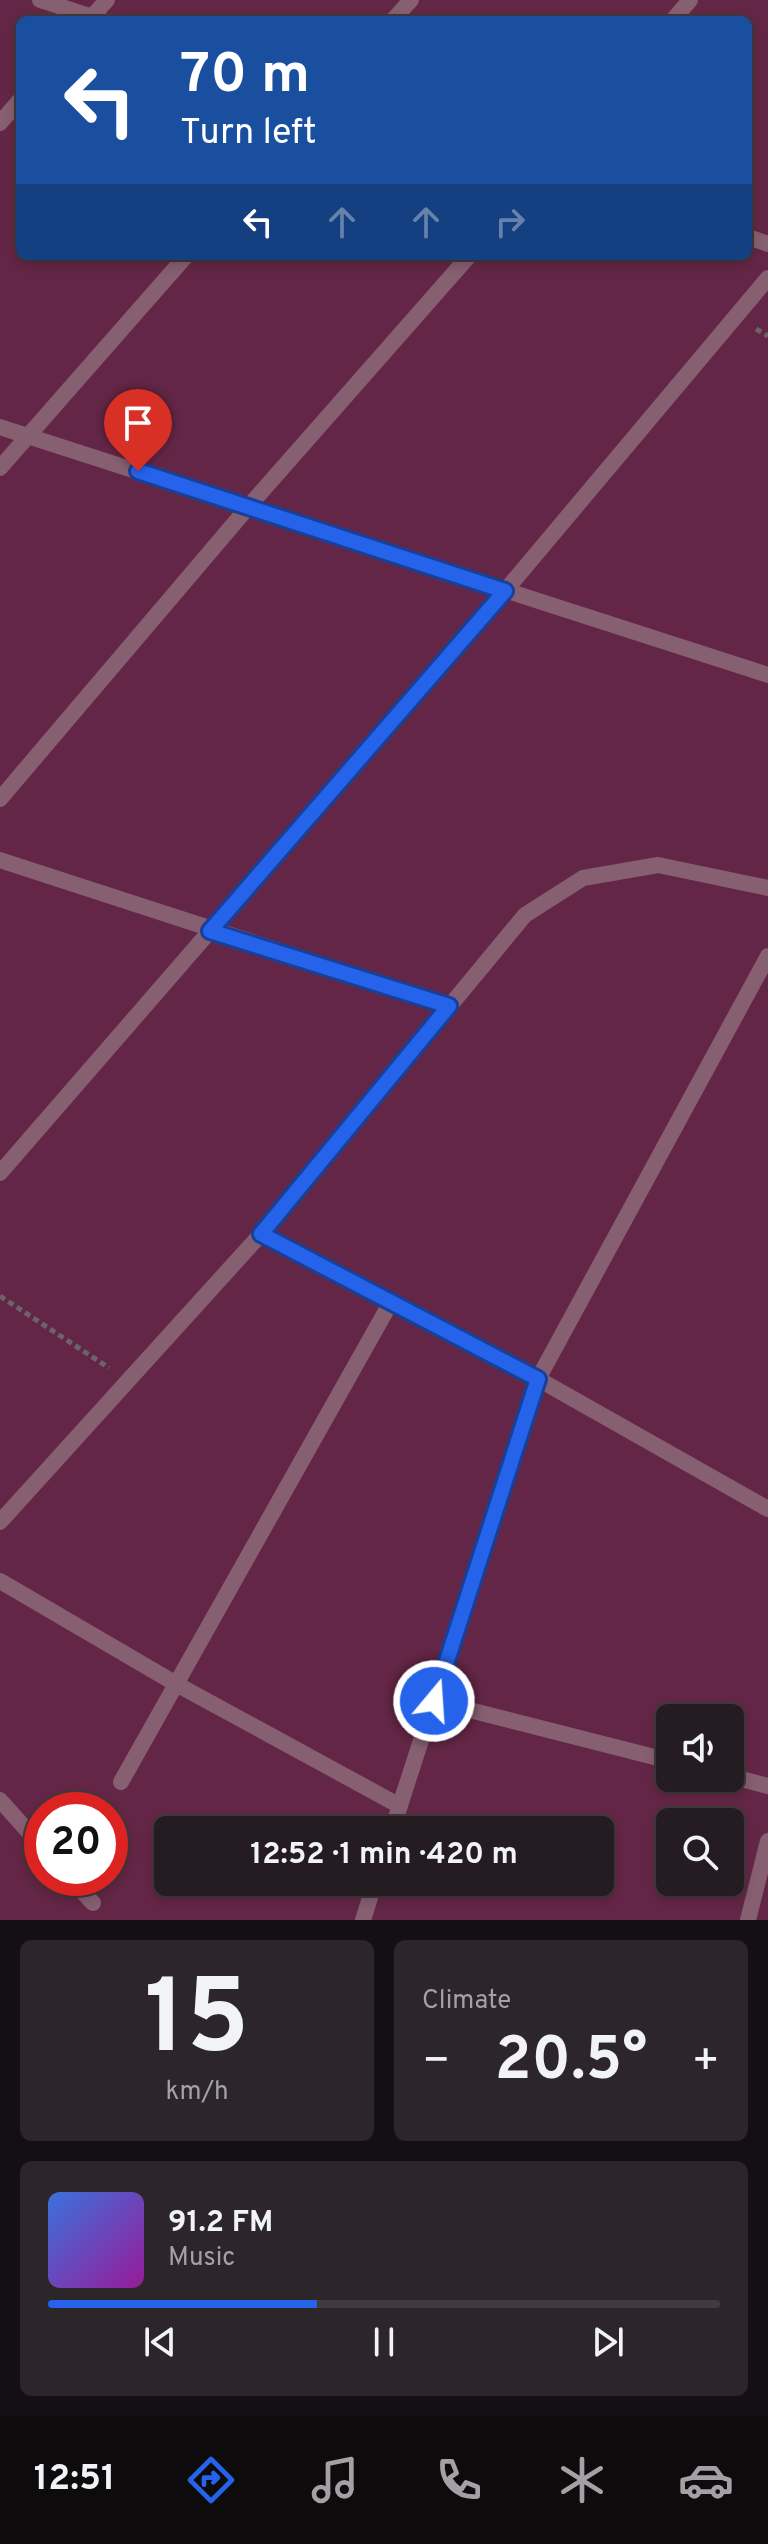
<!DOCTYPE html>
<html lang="en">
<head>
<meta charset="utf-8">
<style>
	:root { --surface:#241c20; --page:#2c2529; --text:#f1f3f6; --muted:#a3a1a5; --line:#413a3e; --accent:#2563eb }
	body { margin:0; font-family:Overpass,sans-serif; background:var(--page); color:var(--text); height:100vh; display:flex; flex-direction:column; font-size:30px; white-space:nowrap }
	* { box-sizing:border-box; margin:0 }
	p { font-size:26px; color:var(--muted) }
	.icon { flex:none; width:44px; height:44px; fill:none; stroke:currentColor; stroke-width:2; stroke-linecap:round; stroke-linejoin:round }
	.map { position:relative; height:1920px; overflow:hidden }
	.side { display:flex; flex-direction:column; gap:20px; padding:20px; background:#140f12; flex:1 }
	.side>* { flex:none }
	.banner { position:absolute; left:16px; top:16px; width:736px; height:244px; border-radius:12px; box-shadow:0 4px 12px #0003,0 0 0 2px var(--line); background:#1a4fa0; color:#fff; overflow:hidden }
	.tools { position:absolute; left:656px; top:1704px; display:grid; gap:16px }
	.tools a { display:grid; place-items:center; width:88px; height:88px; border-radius:12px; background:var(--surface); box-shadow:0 4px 12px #0003,0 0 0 2px var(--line); font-size:40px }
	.speed { position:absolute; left:24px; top:1792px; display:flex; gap:16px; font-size:40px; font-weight:700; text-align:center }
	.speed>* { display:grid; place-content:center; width:104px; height:104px; border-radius:50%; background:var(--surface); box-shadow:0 4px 12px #0003,0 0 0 2px var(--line); line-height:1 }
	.speed .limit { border:12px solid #d22; background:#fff; color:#111 }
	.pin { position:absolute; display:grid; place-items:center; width:68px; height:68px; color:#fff; margin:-82px -34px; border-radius:50% 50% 50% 0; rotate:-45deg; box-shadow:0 0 8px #0007 }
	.pin .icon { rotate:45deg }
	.me { position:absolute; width:88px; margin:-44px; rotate:18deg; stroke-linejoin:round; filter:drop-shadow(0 0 6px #0008) }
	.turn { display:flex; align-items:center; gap:28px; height:168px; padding:0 32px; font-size:36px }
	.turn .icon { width:104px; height:104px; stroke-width:2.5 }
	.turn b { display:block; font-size:56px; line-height:68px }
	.lanes { display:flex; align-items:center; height:76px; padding:0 32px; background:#0003; justify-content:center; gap:40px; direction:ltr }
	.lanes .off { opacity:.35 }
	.big { font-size:60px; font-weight:700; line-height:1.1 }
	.side .widget { flex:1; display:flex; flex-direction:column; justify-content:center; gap:12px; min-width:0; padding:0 28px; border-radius:12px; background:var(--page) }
	.side .dial { align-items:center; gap:0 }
	.dial b { font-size:104px; line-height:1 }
	.song { display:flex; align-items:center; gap:24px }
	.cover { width:96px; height:96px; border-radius:12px; background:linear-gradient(135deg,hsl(220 70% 55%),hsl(300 70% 35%)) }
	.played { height:8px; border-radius:4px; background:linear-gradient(90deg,var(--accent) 40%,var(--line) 40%) }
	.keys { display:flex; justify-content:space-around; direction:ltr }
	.heat { display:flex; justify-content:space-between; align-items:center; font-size:44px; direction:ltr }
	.side .tiles { flex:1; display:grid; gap:20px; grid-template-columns:1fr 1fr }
	.widget:last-child { grid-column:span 2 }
	.trip { position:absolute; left:154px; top:1816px; width:460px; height:80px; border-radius:12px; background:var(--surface); box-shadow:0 4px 12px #0003,0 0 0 2px var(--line); font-weight:700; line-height:80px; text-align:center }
	.dock { display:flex; height:128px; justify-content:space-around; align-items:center; background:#0e0b0d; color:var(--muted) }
	.dock .icon { width:56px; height:56px }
	.dock .selected { color:var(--accent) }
	.dock b { font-size:36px; color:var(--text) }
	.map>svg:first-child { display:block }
	.green { fill:#642646; fill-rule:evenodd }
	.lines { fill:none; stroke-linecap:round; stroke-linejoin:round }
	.path { stroke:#6c6367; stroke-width:5; stroke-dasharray:6 4; stroke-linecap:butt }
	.service { stroke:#865f70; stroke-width:16 }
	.route-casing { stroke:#184099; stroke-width:20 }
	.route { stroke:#2563eb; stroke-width:14 }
</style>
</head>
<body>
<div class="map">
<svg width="768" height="1920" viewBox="0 0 768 1920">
	<rect width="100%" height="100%" fill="#30262a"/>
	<path class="green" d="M0 0H768V1920H0ZM20 20H748V256H20ZM670 1718H730V1778H670ZM42 1810H110V1878H42ZM670 1822H730V1882H670ZM168 1830H600V1882H168Z"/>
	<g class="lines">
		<path class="path" d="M756 329 768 336
			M0 1296 109 1368"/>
		<path class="service" d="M40 0 102 20
			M89 20 107 0
			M393 20 411 0
			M673 20 690 0
			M0 123 20 100
			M748 237 768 244
			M0 427 768 675
			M0 468 186 256
			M0 799 249 506 469 256
			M0 860 449 1006
			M0 1173 505 591 768 278
			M261 1234 538 1379 768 1509
			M0 1522 261 1234 525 915 583 878 658 865 768 888
			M0 1581 178 1685 400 1806
			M434 1701 670 1761
			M730 1776 768 1786
			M121 1782 391 1302
			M0 1800 42 1847
			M392 1830 538 1379 768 956
			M70 1878 93 1903
			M363 1920 375 1882
			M748 1920 768 1841"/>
	</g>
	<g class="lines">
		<g class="route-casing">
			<path id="route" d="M138 471 505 591 210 931 449 1006 261 1234 538 1379 434 1701"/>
		</g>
		<use href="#route" class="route"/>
	</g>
</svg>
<div class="tools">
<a><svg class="icon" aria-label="sound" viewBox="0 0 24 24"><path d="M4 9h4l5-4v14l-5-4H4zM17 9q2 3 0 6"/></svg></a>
<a><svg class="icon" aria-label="search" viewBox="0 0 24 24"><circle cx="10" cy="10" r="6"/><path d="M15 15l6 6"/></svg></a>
</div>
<div class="speed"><div class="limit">20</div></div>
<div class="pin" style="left:138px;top:471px;background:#d93025"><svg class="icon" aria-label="arrive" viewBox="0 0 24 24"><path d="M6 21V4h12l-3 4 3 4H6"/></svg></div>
<svg class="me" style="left:434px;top:1701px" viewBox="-20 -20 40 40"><circle r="17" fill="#2563eb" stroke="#fff" stroke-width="3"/><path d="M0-11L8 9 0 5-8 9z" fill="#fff"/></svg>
<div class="trip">12:52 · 1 min · 420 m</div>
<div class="banner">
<div class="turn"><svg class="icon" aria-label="left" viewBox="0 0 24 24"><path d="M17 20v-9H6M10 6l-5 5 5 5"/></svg><div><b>70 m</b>Turn left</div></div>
<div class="lanes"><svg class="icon" aria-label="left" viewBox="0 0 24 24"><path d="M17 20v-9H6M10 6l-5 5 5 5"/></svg><svg class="icon off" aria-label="ahead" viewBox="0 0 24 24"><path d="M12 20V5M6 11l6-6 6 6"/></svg><svg class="icon off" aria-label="ahead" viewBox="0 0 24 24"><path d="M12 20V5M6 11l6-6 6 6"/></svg><svg class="icon off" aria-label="right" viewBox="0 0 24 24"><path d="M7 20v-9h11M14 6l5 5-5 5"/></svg></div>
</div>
</div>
<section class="side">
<div class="tiles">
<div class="widget dial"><b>15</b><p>km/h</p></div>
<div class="widget"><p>Climate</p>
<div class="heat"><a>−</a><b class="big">20.5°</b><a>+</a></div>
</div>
<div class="widget">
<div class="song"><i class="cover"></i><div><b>91.2 FM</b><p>Music</p></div></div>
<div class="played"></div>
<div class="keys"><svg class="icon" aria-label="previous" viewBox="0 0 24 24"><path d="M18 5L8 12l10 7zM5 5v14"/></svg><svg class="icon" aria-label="pause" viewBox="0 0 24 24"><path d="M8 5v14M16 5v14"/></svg><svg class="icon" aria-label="next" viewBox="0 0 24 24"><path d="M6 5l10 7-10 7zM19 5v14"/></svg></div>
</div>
</div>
</section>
<nav class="dock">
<b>12:51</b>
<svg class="icon selected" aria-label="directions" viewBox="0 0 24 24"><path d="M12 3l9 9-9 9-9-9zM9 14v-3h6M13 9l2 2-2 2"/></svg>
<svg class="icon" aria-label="music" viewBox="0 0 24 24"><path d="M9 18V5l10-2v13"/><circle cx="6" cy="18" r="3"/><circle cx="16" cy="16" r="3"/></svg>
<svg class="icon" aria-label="phone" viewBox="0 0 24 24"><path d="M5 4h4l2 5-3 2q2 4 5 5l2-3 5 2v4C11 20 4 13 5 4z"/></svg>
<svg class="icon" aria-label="climate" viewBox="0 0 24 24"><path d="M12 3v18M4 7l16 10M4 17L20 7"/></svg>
<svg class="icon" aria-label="car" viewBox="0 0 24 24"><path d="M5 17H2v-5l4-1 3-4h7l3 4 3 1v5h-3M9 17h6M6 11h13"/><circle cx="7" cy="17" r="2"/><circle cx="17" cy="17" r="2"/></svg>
</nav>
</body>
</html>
